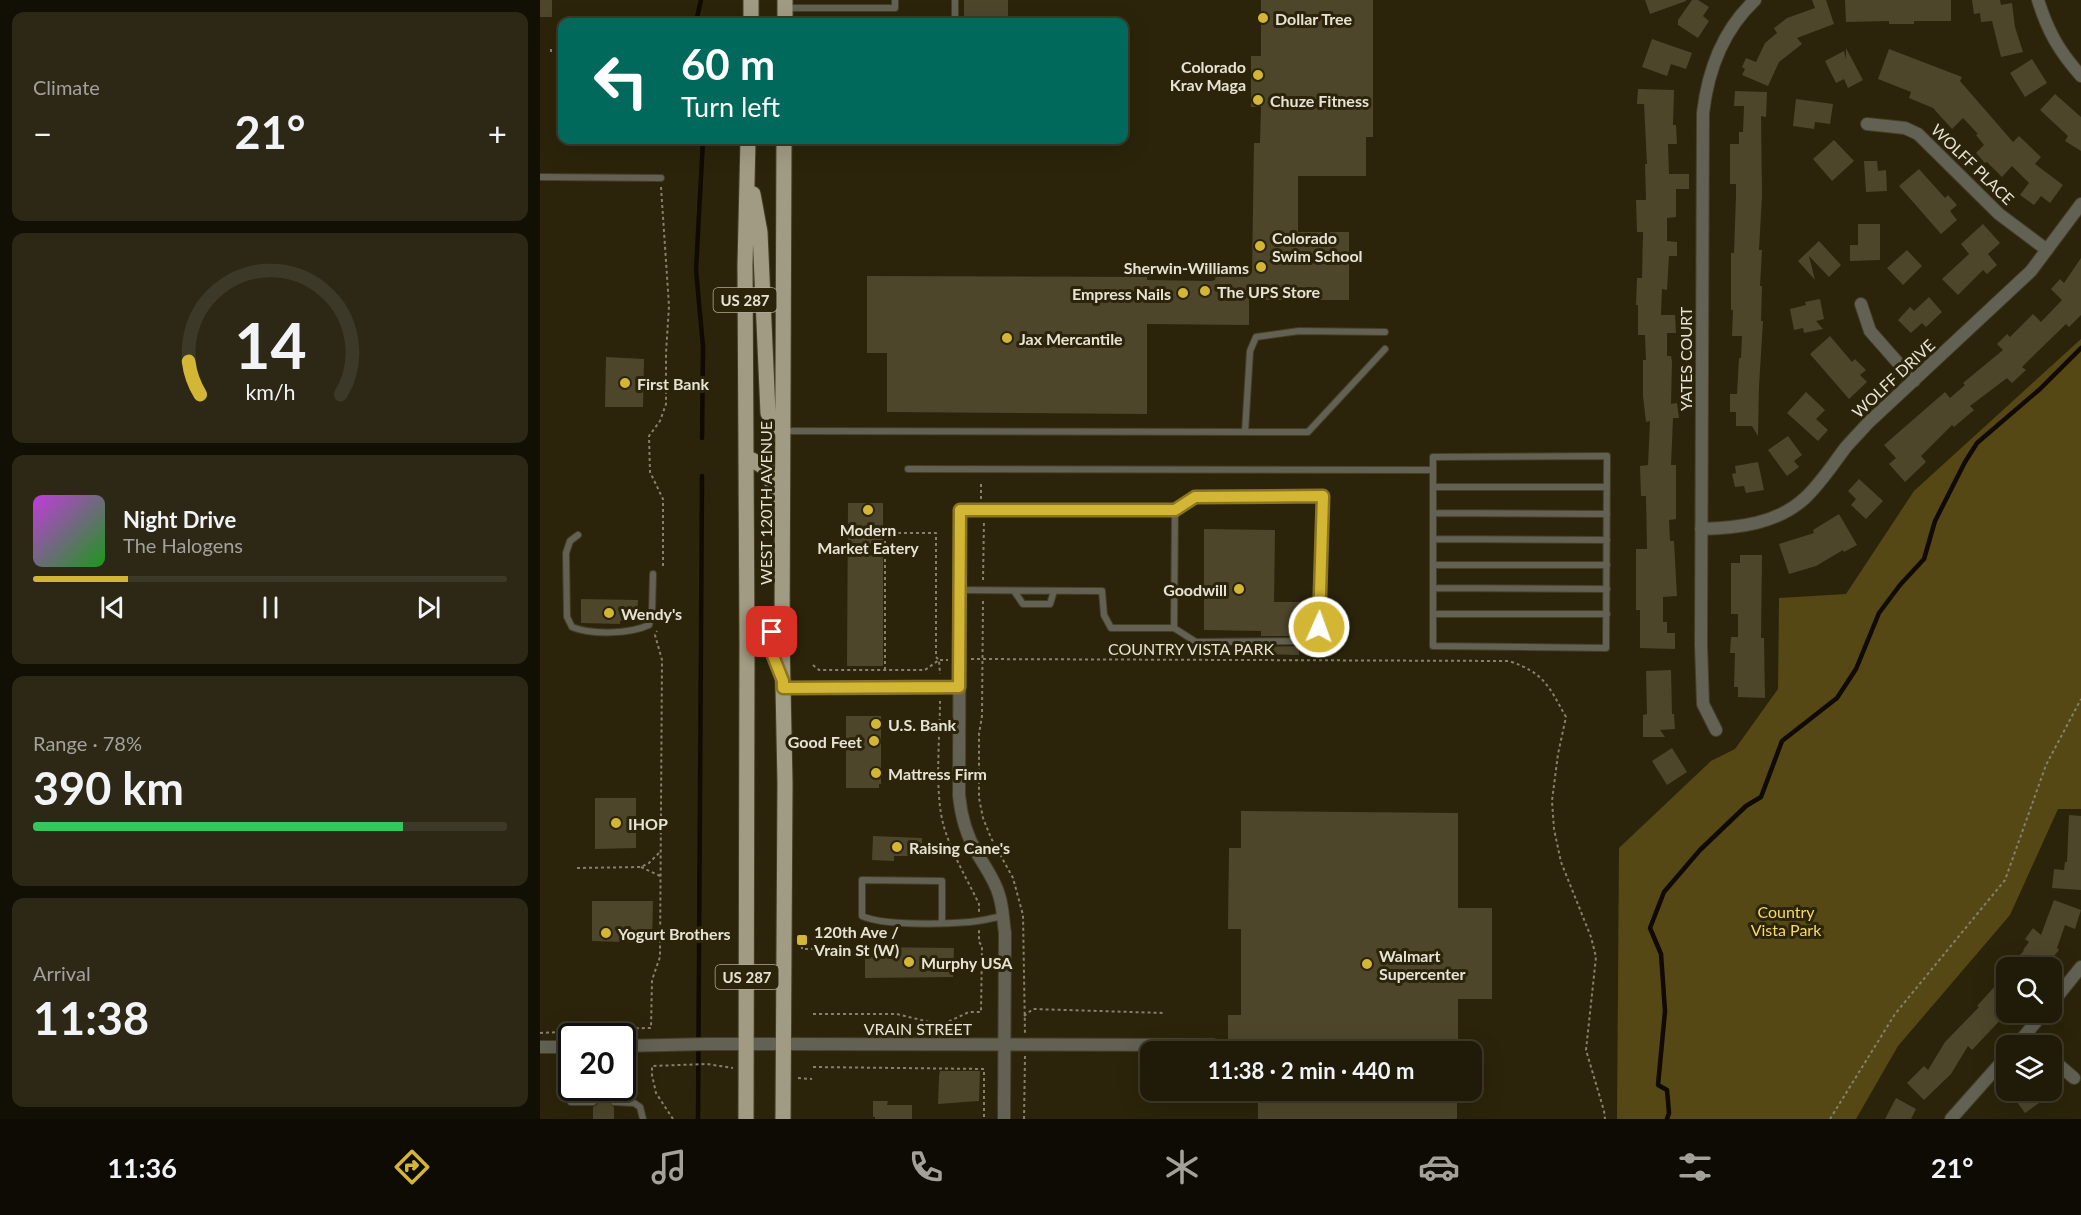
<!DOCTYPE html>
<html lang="en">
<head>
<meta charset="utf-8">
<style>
	:root { --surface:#201b08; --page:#2d2816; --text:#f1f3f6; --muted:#a2a19c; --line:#3d3929; --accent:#d4b635 }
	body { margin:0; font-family:Lato,sans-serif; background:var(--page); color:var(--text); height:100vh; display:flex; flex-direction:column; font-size:22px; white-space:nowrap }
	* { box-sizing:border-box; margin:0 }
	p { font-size:20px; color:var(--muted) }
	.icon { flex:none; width:33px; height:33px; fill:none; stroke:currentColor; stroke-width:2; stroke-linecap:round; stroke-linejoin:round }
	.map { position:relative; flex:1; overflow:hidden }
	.sheet { display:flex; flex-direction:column; gap:12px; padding:12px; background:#120f04; width:540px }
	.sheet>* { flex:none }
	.guide { position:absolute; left:18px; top:18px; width:570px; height:126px; border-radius:12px; box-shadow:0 6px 24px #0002,0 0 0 2px var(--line); background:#00695c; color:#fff; overflow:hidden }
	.tools { position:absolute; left:1456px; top:957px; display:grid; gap:12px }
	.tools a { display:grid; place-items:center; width:66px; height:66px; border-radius:12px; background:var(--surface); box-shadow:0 6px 24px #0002,0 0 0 2px var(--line); font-size:30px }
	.speed { position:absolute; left:18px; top:1023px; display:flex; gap:12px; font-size:30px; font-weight:700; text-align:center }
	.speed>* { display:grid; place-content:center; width:78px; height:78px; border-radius:50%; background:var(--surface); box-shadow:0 6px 24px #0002,0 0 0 2px var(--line); line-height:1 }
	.speed .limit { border:3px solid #111; border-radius:9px; background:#fff; color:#111 }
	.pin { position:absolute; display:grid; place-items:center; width:51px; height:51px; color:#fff; margin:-26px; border-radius:12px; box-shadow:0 3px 9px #0006 }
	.me { position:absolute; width:66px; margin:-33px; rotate:2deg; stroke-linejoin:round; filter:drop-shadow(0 0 4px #0008) }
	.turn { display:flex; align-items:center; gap:21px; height:126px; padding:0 24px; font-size:27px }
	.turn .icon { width:78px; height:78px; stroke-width:2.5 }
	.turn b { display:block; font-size:42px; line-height:51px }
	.big { font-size:45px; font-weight:700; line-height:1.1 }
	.sheet .widget { flex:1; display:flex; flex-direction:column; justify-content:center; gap:9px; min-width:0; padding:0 21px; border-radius:12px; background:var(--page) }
	.sheet .dial { align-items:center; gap:0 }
	.dial svg { height:156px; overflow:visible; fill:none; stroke:var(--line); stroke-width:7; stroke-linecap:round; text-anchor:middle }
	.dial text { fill:var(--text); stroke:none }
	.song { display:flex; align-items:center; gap:18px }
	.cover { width:72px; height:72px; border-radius:9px; background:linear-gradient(135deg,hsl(290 70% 55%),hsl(120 70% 35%)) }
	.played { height:6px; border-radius:3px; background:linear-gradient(90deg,var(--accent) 20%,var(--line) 20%) }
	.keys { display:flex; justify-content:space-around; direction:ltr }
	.heat { display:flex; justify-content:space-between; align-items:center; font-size:33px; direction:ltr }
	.charge { height:9px; border-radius:4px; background:linear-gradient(90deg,#34c759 78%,var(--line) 0) }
	.trip { position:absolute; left:600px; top:1041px; width:342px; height:60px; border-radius:12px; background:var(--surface); box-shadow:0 6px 24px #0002,0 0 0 2px var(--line); font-weight:700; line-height:60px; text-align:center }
	.tabs { display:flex; height:96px; justify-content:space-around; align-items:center; background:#0d0b03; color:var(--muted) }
	.tabs .icon { width:42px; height:42px }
	.tabs .active { color:var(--accent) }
	.tabs b { font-size:27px; color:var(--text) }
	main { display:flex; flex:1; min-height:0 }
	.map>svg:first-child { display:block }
	.green { fill:#554815 }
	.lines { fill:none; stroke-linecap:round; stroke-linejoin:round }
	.stream { stroke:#110a00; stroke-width:4.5 }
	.building { fill:#4d462b }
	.lane-casing { stroke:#453f26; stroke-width:8 }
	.street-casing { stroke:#453f26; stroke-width:14 }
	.primary-casing { stroke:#453f26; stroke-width:17 }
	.path { stroke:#86806c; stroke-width:2; stroke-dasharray:3 3; stroke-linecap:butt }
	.lane { stroke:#636054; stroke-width:6 }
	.street { stroke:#636054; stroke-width:12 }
	.primary { stroke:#a29b83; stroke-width:15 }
	.route-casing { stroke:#8a7622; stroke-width:15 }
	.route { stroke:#d4b635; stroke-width:10 }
	.poi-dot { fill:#d4b635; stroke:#2b240a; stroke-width:2 }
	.labels { text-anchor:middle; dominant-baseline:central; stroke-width:6; stroke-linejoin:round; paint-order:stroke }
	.shield { fill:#2b240a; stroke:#afaa97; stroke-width:1.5 }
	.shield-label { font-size:15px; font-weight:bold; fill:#e7e3d4 }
	.poi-label { font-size:16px; font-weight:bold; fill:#e7e3d4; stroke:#2b240a; text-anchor:start }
	.street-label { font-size:16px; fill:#e7e3d4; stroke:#2b240a }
	.park-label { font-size:16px; fill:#f8da62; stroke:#2b240a }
</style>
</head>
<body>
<main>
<section class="sheet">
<div class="widget"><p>Climate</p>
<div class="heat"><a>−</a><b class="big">21°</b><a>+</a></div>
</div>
<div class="widget dial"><svg viewBox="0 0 100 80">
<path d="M14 69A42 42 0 1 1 86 69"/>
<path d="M14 69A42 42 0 0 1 8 52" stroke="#d4b635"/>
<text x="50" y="56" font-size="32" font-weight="700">14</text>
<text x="50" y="72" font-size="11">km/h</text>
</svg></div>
<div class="widget">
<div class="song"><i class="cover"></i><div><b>Night Drive</b><p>The Halogens</p></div></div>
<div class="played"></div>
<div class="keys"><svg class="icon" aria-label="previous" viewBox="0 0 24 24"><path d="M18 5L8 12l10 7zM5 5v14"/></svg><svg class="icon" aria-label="pause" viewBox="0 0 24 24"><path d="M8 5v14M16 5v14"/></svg><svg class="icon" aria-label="next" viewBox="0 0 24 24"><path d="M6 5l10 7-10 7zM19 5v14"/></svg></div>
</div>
<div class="widget"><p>Range · 78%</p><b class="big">390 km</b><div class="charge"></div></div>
<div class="widget"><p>Arrival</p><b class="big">11:38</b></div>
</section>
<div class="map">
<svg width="1541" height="1119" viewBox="0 0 1541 1119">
	<rect width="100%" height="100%" fill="#2b240a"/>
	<path class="green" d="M1541 339V809H1518L1470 915 1358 1046 1316 1119H1077L1079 848 1171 761 1195 749 1238 689 1239 598 1306 594 1374 491Z"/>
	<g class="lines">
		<path class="stream" d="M156 22 161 0
			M162 438 163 347 156 270 163 140
			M158 1119 162 476
			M1127 1119 1129 1113 1127 1090 1118 1085 1125 1011 1121 954 1110 928 1124 892 1160 850 1206 806 1221 797 1242 741 1297 698 1316 669 1339 613 1360 585 1384 559 1395 521 1425 462 1437 443 1500 389 1541 348"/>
	</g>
	<path class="building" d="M0 0H12V17H0Z
		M424 0H468V22H424Z
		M721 0H833V137H826V176H758V232H809V300H709V325L607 324V414L347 412V353H327V276L607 277V280L671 281 675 280 676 273H712L714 143H720L721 107H711V56H721Z
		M1105 0H1146V1L1110 14Z
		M1152 0H1158L1169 7 1163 16 1169 21 1158 38 1138 25V20Z
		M1272 0H1286L1294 24 1257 38 1262 44 1239 62 1228 86 1202 75 1205 69 1202 67 1206 58 1216 62 1225 43 1237 33 1234 28 1247 18 1275 8Z
		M1305 0H1411V21H1374V24H1349V21L1306 22Z
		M1432 0H1460L1461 5 1472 3 1475 27 1483 52 1461 57 1452 21 1441 22 1440 13 1434 14Z
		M1112 39 1152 53 1146 69 1131 64 1127 76 1102 67Z
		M1306 48 1323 80 1308 88 1304 79 1296 83 1285 61 1304 51 1306 59Z
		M1349 49 1422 77 1420 81 1473 142 1479 136 1501 157 1495 164 1523 185 1510 203 1501 196 1494 205 1480 195 1489 183 1472 166 1462 177 1447 162 1445 163 1436 153 1444 145 1436 135 1438 134 1423 118 1412 129 1393 108 1369 98 1371 92 1338 79Z
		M1492 59 1507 83 1485 97 1470 73Z
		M1098 89 1134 90 1133 125H1136L1137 144H1128L1129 174H1149V189H1136V217L1127 218V241L1137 242V256H1129L1127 290 1122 289 1121 315H1135L1136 333H1127V356H1131L1132 361 1131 404 1137 403 1139 418H1133L1131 465H1136V519L1129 520 1130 541H1134L1137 596 1123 597V622H1127V633H1135V649L1100 648V610H1096V549H1107L1106 496H1101L1100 466 1108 465 1110 421 1106 422 1103 396V360H1106L1105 335H1098V305H1096L1097 278H1102L1103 232H1097L1096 200H1106L1105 164H1107L1104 104H1097Z
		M1195 91 1227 92 1226 117 1221 116 1222 196 1219 250H1222L1220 286H1222L1221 321H1223L1219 386 1218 436 1212 426H1196V412H1190V394H1197L1199 358H1201L1202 336H1192L1193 310H1191V253H1194L1196 196V184H1190V144H1199V132H1203L1204 106H1194Z
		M1515 94 1541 117V151L1525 141 1528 136 1500 110Z
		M1256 99 1293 104 1290 124 1275 122 1274 129 1253 126Z
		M1294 140 1314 161 1292 181 1273 159Z
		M1324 161H1337L1338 171 1346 170 1347 191 1326 192Z
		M1379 169 1405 198 1408 195 1417 205 1410 211 1417 220 1401 234 1359 186Z
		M1318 224H1340V260L1310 261V245H1318Z
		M1443 224 1460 243 1448 254 1457 265 1447 274 1443 270 1418 295 1402 279 1429 254 1421 244Z
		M1279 241 1301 265 1289 277 1269 256 1275 280 1258 261Z
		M1367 250 1382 266 1363 285 1347 268Z
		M1541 258V315L1529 327 1526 324 1490 359 1482 367 1486 370 1472 383 1467 378 1430 406 1434 410 1414 427 1412 425 1381 456 1386 462 1365 482 1349 464 1356 458 1344 445 1405 392 1410 398 1425 385 1423 383 1463 350 1457 344 1467 334 1470 337 1493 314 1501 322 1522 300 1511 289 1520 279 1524 283Z
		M1389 297 1402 312 1386 327 1382 323 1371 333 1358 320 1370 307 1374 311Z
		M1280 299 1284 319 1276 321 1283 329 1264 333 1263 328 1254 330 1250 309 1266 305 1265 302Z
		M1290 336 1312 362 1315 359 1326 370 1320 375 1327 382 1309 399 1270 354Z
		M66 357 104 359 103 407H65Z
		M1266 392 1285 410 1276 419 1288 430 1278 441 1247 413Z
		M1248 436 1262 455 1254 461 1259 467 1247 476 1228 450Z
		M1218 462 1224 490 1206 493 1204 486 1195 487 1192 474 1196 473 1195 466Z
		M1319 479 1343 501 1326 519 1311 505 1316 499 1308 491Z
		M308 503H343V666H307Z
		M1299 514 1317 545 1304 552 1303 550 1276 566 1249 574 1239 544 1274 533 1273 530Z
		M664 529 735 530 734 602H762V631H759V636H721V631L664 630Z
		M1200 555H1222L1221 638H1224L1225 698 1198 697V687H1194L1195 653H1190L1191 637H1198V614H1191V563H1200Z
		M41 599 98 600 97 621H80V624L41 623Z
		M759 646V655L722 654V647Z
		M1131 670 1132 714H1134L1135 729 1120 730 1125 737H1103V715L1107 714 1106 671Z
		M306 716H341V784H339V788H306Z
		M1132 748 1147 772 1127 785 1112 761Z
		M55 798H96V848L55 849Z
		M701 811 918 813V908H952V999H918V1052H688V1015H701V929H688L689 848H701Z
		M1529 815 1541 816V890L1512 888 1514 869 1524 870 1525 862H1527Z
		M333 836 382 838V856H354V861L332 860Z
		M1514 900 1541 910 1535 929 1525 925 1517 948 1519 950 1504 968H1466L1484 951 1483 950 1489 942 1485 939 1493 928 1501 935Z
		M52 901H113L112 943 52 941Z
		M325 947 414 948 413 977 325 978Z
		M1467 973V1013L1432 1050 1428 1046 1411 1074 1384 1100 1367 1083 1384 1066 1388 1070 1405 1042 1439 1007 1437 1006Z
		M400 1071H440L439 1101 398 1104 399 1076Z
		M53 1090H74V1097L70 1099 69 1102 74 1107V1119H53V1107L57 1105 58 1101 53 1097Z
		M718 1090H917V1119H718Z
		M1468 1090H1494L1502 1101 1485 1113Z
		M1356 1098 1376 1109 1371 1119H1345Z
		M333 1101H348L347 1105H372V1119H335V1117H333Z"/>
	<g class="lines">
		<g class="lane-casing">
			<path id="lane" d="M415 0V22
				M247 8H355V0
				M0 177 121 178
				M243 431 768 432 845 349
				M705 432 710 351 716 337 759 331 845 332
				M368 469 893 470V457L1067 456 1066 648 893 646V470
				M893 487H1067
				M893 513 1067 514
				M38 535 30 541 26 553 27 617 32 627C51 635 90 634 109 625L112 612 113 574
				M893 539 1067 540
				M893 565H1067
				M893 588 1067 589
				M420 590 562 591 564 615 571 628H634L635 510H420
				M474 591 483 604H510L514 591
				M893 614H1067
				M634 628 656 642 765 641 779 628 783 496 655 497 635 510
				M402 922V881L322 880V916C343 926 405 924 430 922 441 921 452 918 463 916
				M31 1102H53
				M74 1102 94 1103 100 1107 103 1119"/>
		</g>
		<g class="street-casing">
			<path id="street" d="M1498 0C1508 32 1519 51 1541 76
				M1327 124 1365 128 1378 134 1459 214 1507 250
				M1321 304 1330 331 1374 381
				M420 510 419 795C421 816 426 835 437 853 445 867 455 880 459 895 463 907 463 920 465 933L464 1119
				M1161 529C1198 528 1237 524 1265 498 1281 483 1293 464 1306 447 1313 439 1321 431 1328 423L1491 271 1541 204
				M243 688 419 687
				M1176 730 1163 704 1161 645 1163 113C1168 70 1183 30 1215 0
				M1512 1003 1541 967
				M1485 1035 1497 1046
				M82 1046 167 1044 673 1045
				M1476 1046 1504 1012
				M0 1047H32
				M1512 1059 1534 1078
				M1411 1119 1467 1056"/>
		</g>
		<g class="primary-casing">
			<path id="primary" d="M211 22V0
				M245 22V0
				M213 194 220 232 228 413 233 424 243 431
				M206 457C231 469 233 472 233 500
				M206 1119 207 644 205 265 208 140
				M243 1119 245 783 242 637 244 140"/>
		</g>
		<path class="path" d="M11 49V54
			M121 187 129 306 126 353V404L120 421 109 436 110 472 123 499V569
			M441 484V499
			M443 580 444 520
			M443 601 442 716 439 734V798L443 818 451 838 473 878 483 915 485 1033
			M431 659 969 661C1005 673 1009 687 1026 717L1018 754 1012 801 1014 829 1021 862 1051 937 1056 957 1046 1050 1064 1111 1065 1119
			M273 665 279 670H385L399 660H408
			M345 670V533H396V657L399 660 400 674
			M400 701C400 737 394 793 404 827 412 854 427 879 439 904V912
			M101 867 120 876
			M37 868 101 867 109 863 121 851
			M262 940V949H273
			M273 1014H357L401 1025 429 1012H441L442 946 439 942V930
			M484 1016 493 1009 624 1013
			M0 1033 23 1032 50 1029 111 1028 112 980 120 957 122 660 115 635 117 631
			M273 1067 444 1069V1119
			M258 1078 272 1079
			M133 1119 116 1093 112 1075V1066L167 1064 193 1068
			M484 1119 485 1056
			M1290 1119 1355 1014 1465 880 1506 765 1541 699"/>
		<use href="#lane" class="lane"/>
		<use href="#street" class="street"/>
		<use href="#primary" class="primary"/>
	</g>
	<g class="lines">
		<g class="route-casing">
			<path id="route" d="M232 632V653L243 681V688L419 687 420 510H635L655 497 783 496 779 627"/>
		</g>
		<use href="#route" class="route"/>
	</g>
	<g class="poi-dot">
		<circle cx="723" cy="18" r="6"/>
		<circle cx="718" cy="75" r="6"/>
		<circle cx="718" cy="100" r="6"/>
		<circle cx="720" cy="246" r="6"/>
		<circle cx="721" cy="267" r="6"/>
		<circle cx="665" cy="291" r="6"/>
		<circle cx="643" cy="293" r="6"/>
		<circle cx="467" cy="338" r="6"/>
		<circle cx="85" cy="383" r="6"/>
		<circle cx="328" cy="510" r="6"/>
		<circle cx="699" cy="589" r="6"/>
		<circle cx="69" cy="613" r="6"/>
		<circle cx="336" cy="724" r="6"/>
		<circle cx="334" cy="741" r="6"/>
		<circle cx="336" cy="773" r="6"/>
		<circle cx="76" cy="823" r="6"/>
		<circle cx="357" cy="847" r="6"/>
		<circle cx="66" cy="933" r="6"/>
		<rect x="256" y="934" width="12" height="12" rx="3"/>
		<circle cx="369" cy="962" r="6"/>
		<circle cx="827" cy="964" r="6"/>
	</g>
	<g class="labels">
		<g class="shield">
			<rect x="173.5" y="288" width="63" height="24" rx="4.5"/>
			<rect x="175.5" y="965" width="63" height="24" rx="4.5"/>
		</g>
		<g class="shield-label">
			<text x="205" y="300">US 287</text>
			<text x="207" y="977">US 287</text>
		</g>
		<g class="poi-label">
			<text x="735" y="18">Dollar Tree</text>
			<text x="706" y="66" text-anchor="end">Colorado<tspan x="706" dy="18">Krav Maga</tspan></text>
			<text x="730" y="100">Chuze Fitness</text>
			<text x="732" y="237">Colorado<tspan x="732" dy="18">Swim School</tspan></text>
			<text x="709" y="267" text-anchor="end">Sherwin-Williams</text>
			<text x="677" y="291">The UPS Store</text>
			<text x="631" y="293" text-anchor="end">Empress Nails</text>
			<text x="479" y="338">Jax Mercantile</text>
			<text x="97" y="383">First Bank</text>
			<text x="328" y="529" text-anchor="middle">Modern<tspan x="328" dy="18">Market Eatery</tspan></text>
			<text x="687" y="589" text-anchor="end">Goodwill</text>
			<text x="81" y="613">Wendy's</text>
			<text x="348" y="724">U.S. Bank</text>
			<text x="322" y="741" text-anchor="end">Good Feet</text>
			<text x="348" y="773">Mattress Firm</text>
			<text x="88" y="823">IHOP</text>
			<text x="369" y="847">Raising Cane's</text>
			<text x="274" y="931">120th Ave /<tspan x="274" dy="18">Vrain St (W)</tspan></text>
			<text x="78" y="933">Yogurt Brothers</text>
			<text x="839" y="955">Walmart<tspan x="839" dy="18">Supercenter</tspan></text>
			<text x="381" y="962">Murphy USA</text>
		</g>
		<g class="street-label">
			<text transform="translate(1433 164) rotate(44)">WOLFF PLACE</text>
			<text transform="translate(1145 359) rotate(-90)">YATES COURT</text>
			<text transform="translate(1353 378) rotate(-43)">WOLFF DRIVE</text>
			<text transform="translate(225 503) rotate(-90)">WEST 120TH AVENUE</text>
			<text x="651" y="648">COUNTRY VISTA PARK</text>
			<text x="378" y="1028">VRAIN STREET</text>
		</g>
		<g class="park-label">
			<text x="1246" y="911">Country<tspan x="1246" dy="18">Vista Park</tspan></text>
		</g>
	</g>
</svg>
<div class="tools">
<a><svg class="icon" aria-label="search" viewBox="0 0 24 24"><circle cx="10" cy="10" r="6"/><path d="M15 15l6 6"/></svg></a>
<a><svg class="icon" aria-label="layers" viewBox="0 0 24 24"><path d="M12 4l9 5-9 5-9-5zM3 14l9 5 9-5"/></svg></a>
</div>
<div class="speed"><div class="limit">20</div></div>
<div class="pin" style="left:232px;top:632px;background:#d93025"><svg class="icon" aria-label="arrive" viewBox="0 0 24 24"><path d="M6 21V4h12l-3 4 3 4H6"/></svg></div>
<svg class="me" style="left:779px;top:627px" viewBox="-20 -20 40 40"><circle r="17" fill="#d4b635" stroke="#fff" stroke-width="3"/><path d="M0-11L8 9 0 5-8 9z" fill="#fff"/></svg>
<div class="trip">11:38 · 2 min · 440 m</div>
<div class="guide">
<div class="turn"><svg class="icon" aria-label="left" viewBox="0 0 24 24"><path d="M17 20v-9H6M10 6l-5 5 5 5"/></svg><div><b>60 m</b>Turn left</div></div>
</div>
</div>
</main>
<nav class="tabs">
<b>11:36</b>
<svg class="icon active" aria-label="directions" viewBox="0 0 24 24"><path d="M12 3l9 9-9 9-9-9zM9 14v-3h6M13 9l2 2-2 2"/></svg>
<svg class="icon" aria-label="music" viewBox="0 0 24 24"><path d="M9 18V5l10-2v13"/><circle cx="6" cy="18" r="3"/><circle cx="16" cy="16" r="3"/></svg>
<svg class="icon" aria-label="phone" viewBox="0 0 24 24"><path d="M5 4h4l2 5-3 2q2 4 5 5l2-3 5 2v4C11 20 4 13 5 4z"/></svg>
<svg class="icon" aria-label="climate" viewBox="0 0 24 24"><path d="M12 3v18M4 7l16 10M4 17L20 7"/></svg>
<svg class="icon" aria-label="car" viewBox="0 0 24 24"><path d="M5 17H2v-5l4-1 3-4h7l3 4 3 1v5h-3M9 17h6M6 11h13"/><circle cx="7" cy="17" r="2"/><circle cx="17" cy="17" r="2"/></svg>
<svg class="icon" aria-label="filters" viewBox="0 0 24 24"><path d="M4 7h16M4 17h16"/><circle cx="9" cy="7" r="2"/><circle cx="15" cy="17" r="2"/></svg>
<b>21°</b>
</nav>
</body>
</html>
